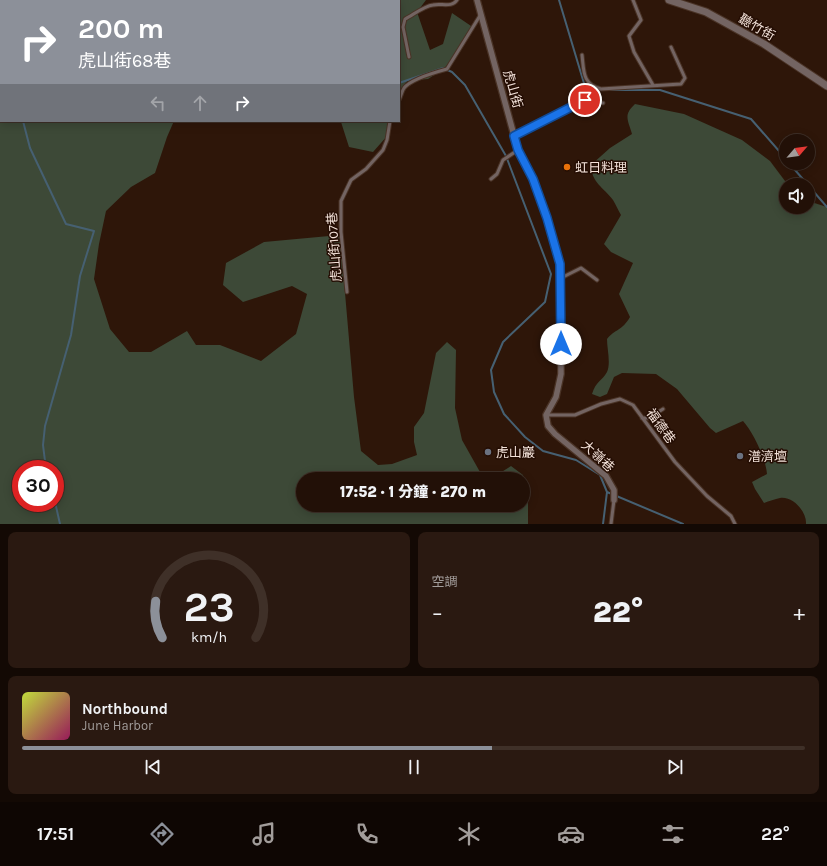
<!DOCTYPE html>
<html lang="zh-TW">
<head>
<meta charset="utf-8">
<style>
	:root { --surface:#221007; --page:#2a1911; --text:#f1f3f6; --muted:#a29d9b; --line:#3f3028; --accent:#8c9099 }
	body { margin:0; font-family:Karla,"Noto Sans TC",sans-serif; background:var(--page); color:var(--text); height:100vh; display:flex; flex-direction:column; font-size:15px; white-space:nowrap }
	* { box-sizing:border-box; margin:0 }
	p { font-size:13px; color:var(--muted) }
	.icon { flex:none; width:22px; height:22px; fill:none; stroke:currentColor; stroke-width:2; stroke-linecap:round; stroke-linejoin:round }
	.map { position:relative; height:524px; overflow:hidden }
	.drawer { display:flex; flex-direction:column; gap:8px; padding:8px; background:#130904; flex:1 }
	.drawer>* { flex:none }
	.banner { position:absolute; left:0px; top:0px; width:400px; height:122px; box-shadow:0 2px 10px #0003,0 0 0 1px var(--line); background:#8c9099; color:#fff; overflow:hidden }
	.needle { width:26px; rotate:62deg }
	.fabs { position:absolute; left:779px; top:134px; display:grid; gap:8px }
	.fabs a { display:grid; place-items:center; width:36px; height:36px; border-radius:50%; background:var(--surface); box-shadow:0 2px 10px #0003,0 0 0 1px var(--line); font-size:20px }
	.speed { position:absolute; left:12px; top:460px; display:flex; gap:8px; font-size:20px; font-weight:700; text-align:center }
	.speed>* { display:grid; place-content:center; width:52px; height:52px; border-radius:50%; background:var(--surface); box-shadow:0 2px 10px #0003,0 0 0 1px var(--line); line-height:1 }
	.speed .limit { border:6px solid #d22; background:#fff; color:#111 }
	.pin { position:absolute; display:grid; place-items:center; width:34px; height:34px; color:#fff; margin:-17px; border:2px solid #fff; border-radius:50%; box-shadow:0 1px 4px #0007 }
	.me { position:absolute; width:44px; margin:-22px; rotate:0deg; stroke-linejoin:round; filter:drop-shadow(0 0 3px #0008) }
	.turn { display:flex; align-items:center; gap:14px; height:84px; padding:0 12px; font-size:18px }
	.turn .icon { width:52px; height:52px; stroke-width:2.5 }
	.turn b { display:block; font-size:28px; line-height:34px }
	.lanes { display:flex; align-items:center; height:38px; padding:0 12px; background:#0003; justify-content:center; gap:20px; direction:ltr }
	.lanes .off { opacity:.35 }
	.big { font-size:30px; font-weight:800; line-height:1.1 }
	.drawer .widget { flex:1; display:flex; flex-direction:column; justify-content:center; gap:6px; min-width:0; padding:0 14px; border-radius:8px; background:var(--page) }
	.drawer .dial { align-items:center; gap:0 }
	.dial svg { height:104px; overflow:visible; fill:none; stroke:var(--line); stroke-width:7; stroke-linecap:round; text-anchor:middle }
	.dial text { fill:var(--text); stroke:none }
	.song { display:flex; align-items:center; gap:12px }
	.cover { width:48px; height:48px; border-radius:6px; background:linear-gradient(135deg,hsl(70 70% 55%),hsl(330 70% 35%)) }
	.played { height:4px; border-radius:2px; background:linear-gradient(90deg,var(--accent) 60%,var(--line) 60%) }
	.keys { display:flex; justify-content:space-around; direction:ltr }
	.heat { display:flex; justify-content:space-between; align-items:center; font-size:22px; direction:ltr }
	.drawer .tiles { flex:1; display:grid; gap:8px; grid-template-columns:1fr 1fr }
	.widget:last-child { grid-column:span 2 }
	.trip { position:absolute; left:296px; top:472px; width:234px; height:40px; border-radius:20px; background:var(--surface); box-shadow:0 2px 10px #0003,0 0 0 1px var(--line); font-weight:800; line-height:40px; text-align:center }
	.menu { display:flex; height:64px; justify-content:space-around; align-items:center; background:#0e0603; color:var(--muted) }
	.menu .icon { width:28px; height:28px }
	.menu .on { color:var(--accent) }
	.menu b { font-size:18px; color:var(--text) }
	.map>svg:first-child { display:block }
	.green { fill:#3d4937; fill-rule:evenodd }
	.lines { fill:none; stroke-linecap:round; stroke-linejoin:round }
	.stream { stroke:#466072; stroke-width:2 }
	.service-casing { stroke:#4a3326; stroke-width:5 }
	.minor-casing { stroke:#4a3326; stroke-width:8 }
	.tertiary-casing { stroke:#4a3326; stroke-width:9 }
	.service { stroke:#736462; stroke-width:3 }
	.minor { stroke:#736462; stroke-width:5.5 }
	.tertiary { stroke:#736462; stroke-width:7 }
	.route-casing { stroke:#114b97; stroke-width:10 }
	.route { stroke:#1a73e8; stroke-width:7 }
	.food-dot { fill:#e8710a; stroke:#240d03; stroke-width:1.5 }
	.worship-dot { fill:#6b7280; stroke:#240d03; stroke-width:1.5 }
	.labels { text-anchor:middle; dominant-baseline:central; stroke-width:3; stroke-linejoin:round; paint-order:stroke }
	.street-label { font-size:13px; fill:#f3e2d9; stroke:#240d03 }
	.poi-label { font-size:13px; fill:#f3e2d9; stroke:#240d03; text-anchor:start }
</style>
</head>
<body>
<div class="map">
<svg width="827" height="524" viewBox="0 0 827 524">
	<rect width="100%" height="100%" fill="#2e1609"/>
	<path class="green" d="M24 0H426L417 12 430 50 443 44 452 13 474 28 444 69 428 79 407 81 399 92V1H23Z
		M0 16 1 121H174L167 137 155 173 131 187 106 211 99 244 94 279 110 329 129 352H151L187 331 196 345H220L261 361 296 334 307 294 292 286 243 302 223 285 226 263 264 242 340 235 354 397 361 451 378 465 392 464 417 455 414 442V427L424 413 436 353 447 342 456 350 455 408 462 440 480 472 495 476 511 466 523 475 528 498V524H0ZM21 469H55V503H21ZM303 479H523V505H303Z
		M635 104 684 114 742 140 770 161 788 185H786V207H808V201L827 207V524H806C807 512 793 496 780 498 775 499 769 501 764 503L755 489 752 482 767 474C766 459 753 432 743 421L716 433 710 428 677 389 656 374 622 373 614 377 607 394 600 397 592 394C596 381 602 381 607 372 611 363 607 349 607 339 615 329 622 331 630 317L619 294 633 263 611 252 604 244 621 215C618 210 616 205 613 200 604 188 591 182 591 165L610 148 632 134C628 120 623 115 635 104Z
		M304 121H390L388 135 373 152 349 147 341 122Z"/>
	<g class="lines">
		<path class="stream" d="M376 0 377 1
			M559 0 586 90H602
			M0 55 1 57
			M399 83 443 68 452 72 465 85 506 156 551 274 545 302 503 342 491 370 494 392 504 414 525 437 543 451 576 460 600 475 607 492 683 524
			M608 90H660L751 119 786 159
			M23 121 30 148 66 224 94 231 80 276 71 335 45 426 43 445 46 469
			M789 163 827 207
			M55 502 60 524
			M603 524 607 492"/>
		<g class="service-casing">
			<path id="service" d="M633 0 641 20 629 36 634 52 653 85
				M582 55C584 71 582 84 601 89L681 84 685 78 671 47
				M409 57 403 27 405 19C413 15 424 6 433 5 441 3 452 8 457 0
				M399 100C401 96 402 91 404 88 411 79 436 72 447 69L481 14
				M514 136 585 100 603 103
				M491 179 497 174 503 160 518 150
				M561 278 581 268 597 280
				M347 292 341 232V201L351 180 366 169 383 150 387 140 390 121
				M546 415H575L601 404 620 399 633 405 675 462 707 496 731 516 735 524
				M642 418H649L663 409
				M611 524 614 500"/>
		</g>
		<g class="minor-casing">
			<path id="minor" d="M477 0 518 150 533 179 547 218 560 264 561 374 556 397 546 415 548 426 555 434 606 476 614 490V500"/>
		</g>
		<g class="tertiary-casing">
			<path id="tertiary" d="M669 0 706 12 764 44 827 86"/>
		</g>
		<use href="#service" class="service"/>
		<use href="#minor" class="minor"/>
		<use href="#tertiary" class="tertiary"/>
	</g>
	<g class="lines">
		<g class="route-casing">
			<path id="route" d="M561 344 560 264 547 218 533 179 518 150 514 136 585 100"/>
		</g>
		<use href="#route" class="route"/>
	</g>
	<circle class="food-dot" cx="567" cy="167" r="4"/>
	<g class="worship-dot">
		<circle cx="488" cy="452" r="4"/>
		<circle cx="740" cy="456" r="4"/>
	</g>
	<g class="labels">
		<g class="street-label">
			<text transform="translate(757 27) rotate(30)">聽竹街</text>
			<text transform="translate(513 89) rotate(74)">虎山街</text>
			<text transform="translate(334 247) rotate(-94)">虎山街107巷</text>
			<text transform="translate(661 426) rotate(54)">福德巷</text>
			<text transform="translate(598 456) rotate(42)">大嶺巷</text>
		</g>
		<g class="poi-label">
			<text x="575" y="167">虹日料理</text>
			<text x="496" y="452">虎山巖</text>
			<text x="748" y="456">潽濟壇</text>
		</g>
	</g>
</svg>
<div class="fabs">
<a><svg class="needle" viewBox="-14 -14 28 28"><path d="M0-13l5 13h-10z" fill="#e53935"/><path d="M0 13l5-13h-10z" fill="#a29d9b"/></svg></a>
<a><svg class="icon" aria-label="sound" viewBox="0 0 24 24"><path d="M4 9h4l5-4v14l-5-4H4zM17 9q2 3 0 6"/></svg></a>
</div>
<div class="speed"><div class="limit">30</div></div>
<div class="pin" style="left:585px;top:100px;background:#d93025"><svg class="icon" aria-label="arrive" viewBox="0 0 24 24"><path d="M6 21V4h12l-3 4 3 4H6"/></svg></div>
<svg class="me" style="left:561px;top:344px" viewBox="-20 -20 40 40"><circle r="19" fill="#fff"/><path d="M0-13L10 11 0 6-10 11z" fill="#1a73e8"/></svg>
<div class="trip">17:52 · 1 分鐘 · 270 m</div>
<div class="banner">
<div class="turn"><svg class="icon" aria-label="right" viewBox="0 0 24 24"><path d="M7 20v-9h11M14 6l5 5-5 5"/></svg><div><b>200 m</b>虎山街68巷</div></div>
<div class="lanes"><svg class="icon off" aria-label="left" viewBox="0 0 24 24"><path d="M17 20v-9H6M10 6l-5 5 5 5"/></svg><svg class="icon off" aria-label="ahead" viewBox="0 0 24 24"><path d="M12 20V5M6 11l6-6 6 6"/></svg><svg class="icon" aria-label="right" viewBox="0 0 24 24"><path d="M7 20v-9h11M14 6l5 5-5 5"/></svg></div>
</div>
</div>
<section class="drawer">
<div class="tiles">
<div class="widget dial"><svg viewBox="0 0 100 80">
<path d="M14 69A42 42 0 1 1 86 69"/>
<path d="M14 69A42 42 0 0 1 9 41" stroke="#8c9099"/>
<text x="50" y="56" font-size="32" font-weight="700">23</text>
<text x="50" y="72" font-size="11">km/h</text>
</svg></div>
<div class="widget"><p>空調</p>
<div class="heat"><a>−</a><b class="big">22°</b><a>+</a></div>
</div>
<div class="widget">
<div class="song"><i class="cover"></i><div><b>Northbound</b><p>June Harbor</p></div></div>
<div class="played"></div>
<div class="keys"><svg class="icon" aria-label="previous" viewBox="0 0 24 24"><path d="M18 5L8 12l10 7zM5 5v14"/></svg><svg class="icon" aria-label="pause" viewBox="0 0 24 24"><path d="M8 5v14M16 5v14"/></svg><svg class="icon" aria-label="next" viewBox="0 0 24 24"><path d="M6 5l10 7-10 7zM19 5v14"/></svg></div>
</div>
</div>
</section>
<nav class="menu">
<b>17:51</b>
<svg class="icon on" aria-label="directions" viewBox="0 0 24 24"><path d="M12 3l9 9-9 9-9-9zM9 14v-3h6M13 9l2 2-2 2"/></svg>
<svg class="icon" aria-label="music" viewBox="0 0 24 24"><path d="M9 18V5l10-2v13"/><circle cx="6" cy="18" r="3"/><circle cx="16" cy="16" r="3"/></svg>
<svg class="icon" aria-label="phone" viewBox="0 0 24 24"><path d="M5 4h4l2 5-3 2q2 4 5 5l2-3 5 2v4C11 20 4 13 5 4z"/></svg>
<svg class="icon" aria-label="climate" viewBox="0 0 24 24"><path d="M12 3v18M4 7l16 10M4 17L20 7"/></svg>
<svg class="icon" aria-label="car" viewBox="0 0 24 24"><path d="M5 17H2v-5l4-1 3-4h7l3 4 3 1v5h-3M9 17h6M6 11h13"/><circle cx="7" cy="17" r="2"/><circle cx="17" cy="17" r="2"/></svg>
<svg class="icon" aria-label="filters" viewBox="0 0 24 24"><path d="M4 7h16M4 17h16"/><circle cx="9" cy="7" r="2"/><circle cx="15" cy="17" r="2"/></svg>
<b>22°</b>
</nav>
</body>
</html>
